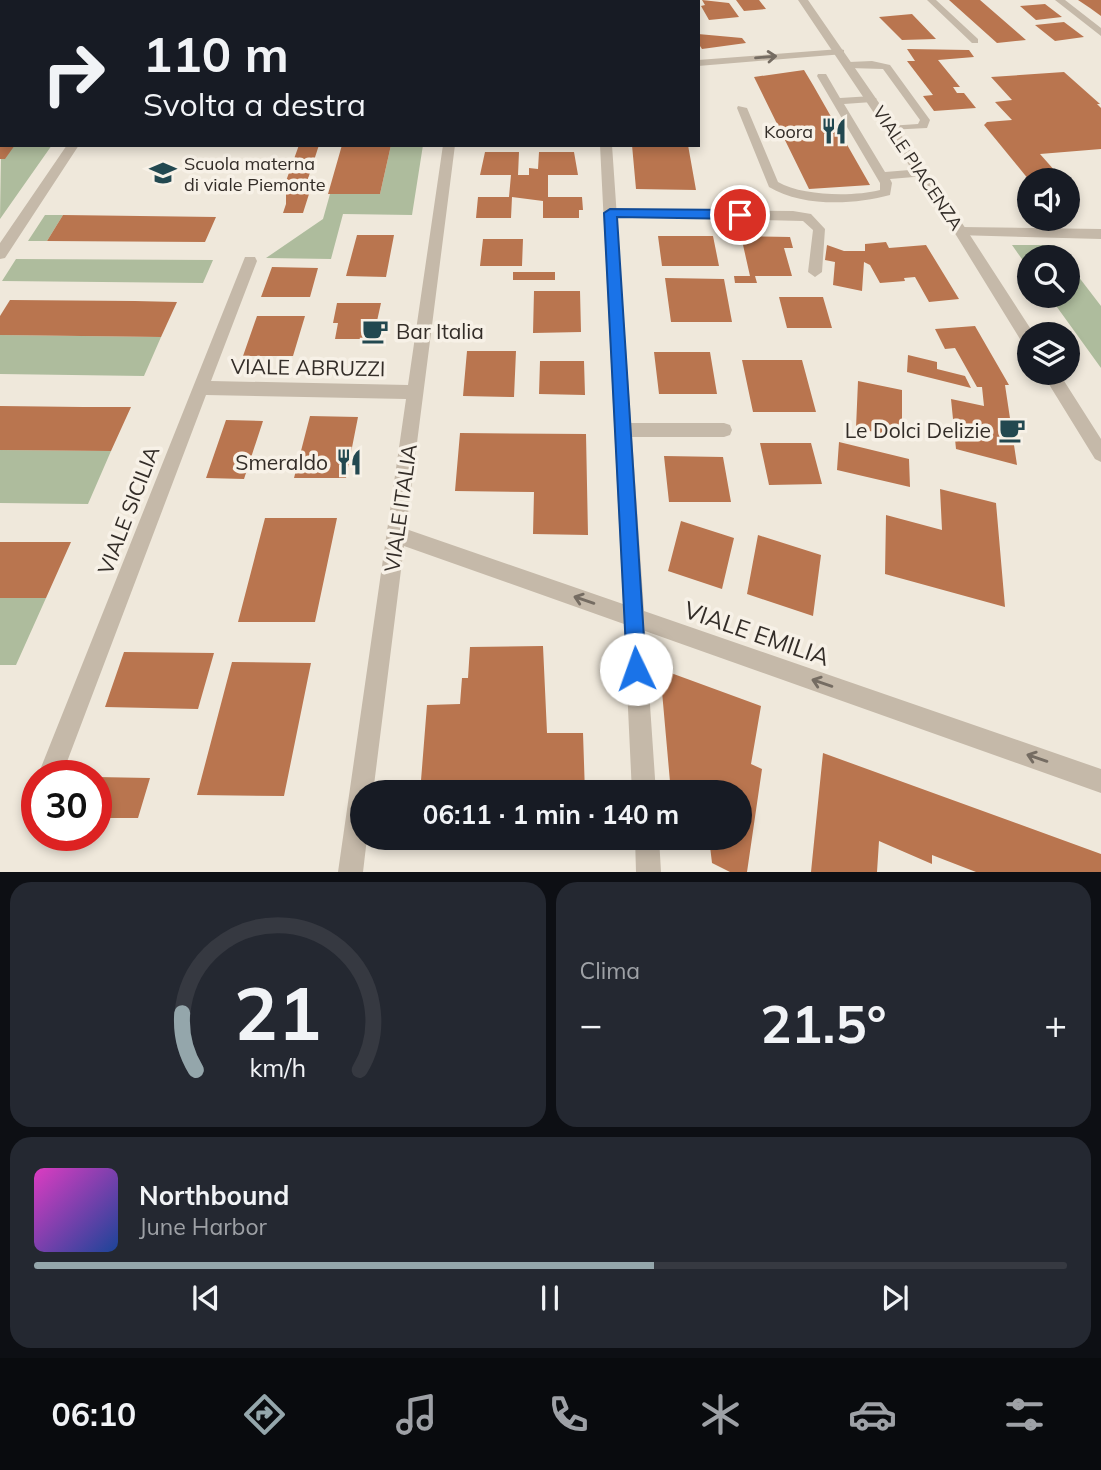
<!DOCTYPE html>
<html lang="it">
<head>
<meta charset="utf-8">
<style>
	:root { --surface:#171b24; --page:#242831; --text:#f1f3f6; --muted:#9ea1a6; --line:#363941; --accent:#94a6ab }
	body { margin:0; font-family:Mulish,sans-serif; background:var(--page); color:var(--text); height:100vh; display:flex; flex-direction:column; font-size:26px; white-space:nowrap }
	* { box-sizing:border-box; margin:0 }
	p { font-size:23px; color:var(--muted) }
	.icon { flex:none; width:38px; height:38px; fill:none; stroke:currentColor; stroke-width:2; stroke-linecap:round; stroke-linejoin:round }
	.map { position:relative; height:872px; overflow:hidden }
	.sheet { display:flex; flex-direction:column; gap:10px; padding:10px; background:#0d0f14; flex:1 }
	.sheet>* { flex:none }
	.top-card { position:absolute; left:0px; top:0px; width:700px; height:147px; box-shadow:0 4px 10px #0003; background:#171b24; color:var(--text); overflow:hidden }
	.controls { position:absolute; left:1017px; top:168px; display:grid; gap:14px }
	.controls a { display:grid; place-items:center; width:63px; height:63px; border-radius:50%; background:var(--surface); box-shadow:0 4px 10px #0003; font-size:35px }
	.speed { position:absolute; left:21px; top:760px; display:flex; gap:14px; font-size:35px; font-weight:700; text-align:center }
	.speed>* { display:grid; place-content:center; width:91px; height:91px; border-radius:50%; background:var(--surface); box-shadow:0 4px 10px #0003; line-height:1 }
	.speed .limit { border:10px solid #d22; background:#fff; color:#111 }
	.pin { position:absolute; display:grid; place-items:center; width:60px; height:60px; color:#fff; margin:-30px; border:4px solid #fff; border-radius:50%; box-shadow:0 2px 7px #0007 }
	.me { position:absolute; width:77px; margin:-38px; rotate:357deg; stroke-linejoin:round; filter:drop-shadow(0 0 5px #0008) }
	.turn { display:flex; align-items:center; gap:24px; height:147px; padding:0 28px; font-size:32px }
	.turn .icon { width:91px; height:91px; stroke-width:2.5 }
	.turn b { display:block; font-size:49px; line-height:60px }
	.big { font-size:52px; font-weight:700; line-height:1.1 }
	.sheet .card { flex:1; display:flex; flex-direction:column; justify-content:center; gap:10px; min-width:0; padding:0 24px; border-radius:21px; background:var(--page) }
	.sheet .dial { align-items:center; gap:0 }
	.dial svg { height:182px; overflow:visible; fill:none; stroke:var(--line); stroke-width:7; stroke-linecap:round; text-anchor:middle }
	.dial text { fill:var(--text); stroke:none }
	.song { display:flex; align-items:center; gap:21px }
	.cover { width:84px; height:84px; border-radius:10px; background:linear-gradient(135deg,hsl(310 70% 55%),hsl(220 70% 35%)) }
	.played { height:7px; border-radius:4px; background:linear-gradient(90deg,var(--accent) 60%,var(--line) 60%) }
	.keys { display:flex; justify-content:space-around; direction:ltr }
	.heat { display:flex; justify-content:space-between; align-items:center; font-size:38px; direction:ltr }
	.sheet .tiles { flex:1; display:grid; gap:10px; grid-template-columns:1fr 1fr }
	.card:last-child { grid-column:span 2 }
	.trip { position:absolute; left:350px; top:780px; width:402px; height:70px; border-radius:35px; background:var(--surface); box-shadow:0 4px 10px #0003; font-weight:700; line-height:70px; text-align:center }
	.dock { display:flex; height:112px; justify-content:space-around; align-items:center; background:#090b0e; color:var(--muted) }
	.dock .icon { width:49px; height:49px }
	.dock .on { color:var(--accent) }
	.dock b { font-size:32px; color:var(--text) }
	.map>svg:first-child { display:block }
	.green { fill:#aebc9d }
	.building { fill:#b9754f }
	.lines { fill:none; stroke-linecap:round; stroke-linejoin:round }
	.service { fill:#c5b9a9; fill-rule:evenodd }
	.minor { fill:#c5b9a9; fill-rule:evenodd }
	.tertiary { fill:#c5b9a9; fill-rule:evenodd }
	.oneway { stroke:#756c62 }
	.route { fill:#1a73e8; stroke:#114b97; stroke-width:2 }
	.labels { text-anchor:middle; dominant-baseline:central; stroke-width:7; stroke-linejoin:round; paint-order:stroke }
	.far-poi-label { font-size:18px; fill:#332d28; stroke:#f7f1e7; text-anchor:end }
	.far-street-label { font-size:18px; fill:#332d28; stroke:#f7f1e7 }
	.poi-label { font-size:21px; fill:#332d28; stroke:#f7f1e7; text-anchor:end }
	.street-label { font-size:21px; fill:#332d28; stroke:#f7f1e7 }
	.near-street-label { font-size:24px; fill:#332d28; stroke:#f7f1e7 }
</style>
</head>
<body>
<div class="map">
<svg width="1101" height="872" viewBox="0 0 1101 872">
	<rect width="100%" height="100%" fill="#efe8db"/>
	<path class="green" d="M2 90V145H52L0 219Z
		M391 145H423L412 215 343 214 331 259 266 258 323 219 330 194H380Z
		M45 215H63L47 241H28Z
		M1012 245H1054L1063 257H1029V269Z
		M16 259 213 260 203 283 2 281Z
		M1068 263 1101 306V368L1049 296H1068Z
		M0 335 161 337 144 376 0 374Z
		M0 450 111 451 88 504 0 503Z
		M0 598H46L16 665H0Z"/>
	<path class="building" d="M702 0 729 3 739 17 709 20 701 6 705 5Z
		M736 0H759L766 9 744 11Z
		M949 0H980L1026 40 997 43Z
		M1078 0H1101V16L1090 8Z
		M1045 4 1062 17 1036 20 1020 6Z
		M912 14 936 39 902 40 879 17Z
		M1064 22 1084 37 1055 41 1035 25Z
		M698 34 742 38 746 43 702 49 698 43Z
		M907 49 969 50 974 57 938 60 960 87H953L957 93H964L976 108 934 111 923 96 933 95 907 61H915Z
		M804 70 813 85 870 185 809 189 754 77Z
		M1064 72 1100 104H1097L1101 108V149L1040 154 1063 180H1029L984 125 987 122 1012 120 995 102 1012 100 991 77Z
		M0 145H15L5 159H0Z
		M299 145H319L303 194H309L303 213H283L286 204V181Z
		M342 145H391L380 194H328Z
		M632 145H688L696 190 636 189Z
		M485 152H519L518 175H529V168L538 169 539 152H574L578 175H548V197H582L583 210H579V218H543V201L512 197 511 218H476L478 197H509L511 175H480Z
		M63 215 140 216 216 217 205 242 47 241Z
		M357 235H394L386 277 346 276Z
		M658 236H713L719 266H662Z
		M741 236 790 237 793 248H784L792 276H755L757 283H735L734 276H750Z
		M483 239H523L522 266H480Z
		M886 242 889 248 926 245 959 299 929 302 915 277 904 278 905 281 880 283 870 265 864 262 862 291 833 285 835 262 825 260 827 245 844 251H865V244Z
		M272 267 318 268 310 297H261Z
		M513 272H555V280H513Z
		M665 278 724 279 732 322H671Z
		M534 291H580L581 332 533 333Z
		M779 297H823L832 328H787Z
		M10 300 135 301 177 302 161 337 0 335V316Z
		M337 303H381L373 339H335L338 323H333Z
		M257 316H305L293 356H243Z
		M975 326 1009 385H1005L1017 465 956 449 951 399 984 406 982 387H977L955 348 945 349 935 329Z
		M467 351H516L514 397 463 396Z
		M654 352H710L717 394H659Z
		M908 355 937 362V369L965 376 971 388 907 372Z
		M742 360H802L816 412H753Z
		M540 361H584L585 395 539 394Z
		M858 381 902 390V438L856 428Z
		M0 406 83 407H131L111 451 0 450Z
		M310 416 358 417 346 478H294Z
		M226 420 263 421 244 479 206 478Z
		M460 433 586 434 588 535 533 534 534 492 455 491Z
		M839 442 909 459 910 487 837 470Z
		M760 443H811L822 484 769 485Z
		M664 456 723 457 731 502H669Z
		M940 489 996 503 1005 607 885 574 886 515 942 530Z
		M265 518H337L315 622H238Z
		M681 521 734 538 722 589 668 571Z
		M758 535 821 555 813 616 747 594Z
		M0 542H71L46 598H0Z
		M543 646 547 733H583L585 793H420L427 705 460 704 462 678H468L470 647Z
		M124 652 214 653 198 709 105 707Z
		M232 662 311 663 284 796 197 795Z
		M660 669 761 706 751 764 762 769 747 872H730L712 863 709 838H740V793H671Z
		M823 753 1101 854V872H976L932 855V864L879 841 877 872H811Z
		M96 777 150 778 138 818H96Z"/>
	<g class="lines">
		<path class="service" d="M927 0H936L978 39V43H972Z
			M1055 0H1065L1101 28V36Z
			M872 61 890 65 930 120 927 128 888 130V126L918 124 920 120 883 69 849 68 844 65 849 62Z
			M818 74H826L840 98 872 96 877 99 872 102 844 104 885 172 922 169 926 170V176L890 179 892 183 890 195C854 205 802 207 769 187L737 108 738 106 747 108 778 182C802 196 853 197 880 190V183L817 76Z
			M610 209 793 211 811 214 825 229 822 272 815 277 808 272 813 230 803 221 606 216 604 213Z
			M623 423H724L730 425 732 430 730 435 724 437H623L617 435 615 430 617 425Z"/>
		<path class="minor" d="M129 0H139V2H129Z
			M191 0H219L190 2Z
			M276 0H286V2H276Z
			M424 0H434V2H424Z
			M840 49 844 50V54L698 66V60Z
			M67 145H79L5 258 0 259V243Z
			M443 145H455L406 529 623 604 600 145H612L644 611 1101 769V793L645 631 656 793H632L624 624 404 546 373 793H362V838H367L363 872H338L406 399 206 395 62 775H38L245 257H255L257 261 211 381 408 385Z
			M961 227 1101 229V239L956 235V229Z
			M635 838H659L661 872H636Z"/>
		<path class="tertiary" d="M798 0H808L966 229 1034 334H1029V346L1023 344 956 235Z
			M1042 373H1059L1101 439V462L1095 459Z"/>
	</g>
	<defs><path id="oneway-shaft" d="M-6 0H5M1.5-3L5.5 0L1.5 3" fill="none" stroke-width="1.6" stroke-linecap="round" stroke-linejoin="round" transform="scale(1.75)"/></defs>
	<g class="oneway">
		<use href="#oneway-shaft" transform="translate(766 57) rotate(-5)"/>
		<use href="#oneway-shaft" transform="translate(584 600) rotate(-161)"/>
		<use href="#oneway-shaft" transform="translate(822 683) rotate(-161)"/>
		<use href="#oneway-shaft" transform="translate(1037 758) rotate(-161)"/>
	</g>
	<path class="route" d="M610 209 740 210 747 215 740 219 617 217 646 669 643 676 636 679 630 676 627 669 604 213Z"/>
	<defs>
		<g id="restaurant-bare" transform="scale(2.1)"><path d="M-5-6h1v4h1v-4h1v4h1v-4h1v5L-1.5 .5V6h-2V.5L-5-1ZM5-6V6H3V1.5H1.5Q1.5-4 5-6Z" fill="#224850" stroke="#f7f1e7" stroke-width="2.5" paint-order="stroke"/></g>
		<g id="school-bare" transform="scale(2.1)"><path d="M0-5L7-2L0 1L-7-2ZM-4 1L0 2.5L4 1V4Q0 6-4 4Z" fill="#224850" stroke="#f7f1e7" stroke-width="2.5" paint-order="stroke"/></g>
		<g id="cafe-bare" transform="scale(2.1)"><path d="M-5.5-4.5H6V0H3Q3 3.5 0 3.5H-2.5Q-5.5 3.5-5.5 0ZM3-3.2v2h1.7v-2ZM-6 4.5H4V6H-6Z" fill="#224850" stroke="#f7f1e7" stroke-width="2.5" paint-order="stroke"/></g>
	</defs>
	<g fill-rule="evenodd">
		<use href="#restaurant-bare" x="834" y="131"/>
		<use href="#school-bare" x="163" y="173"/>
		<use href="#cafe-bare" x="375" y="331"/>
		<use href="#cafe-bare" x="1012" y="430"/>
		<use href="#restaurant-bare" x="349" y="462"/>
	</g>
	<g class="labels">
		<g class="far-poi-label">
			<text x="813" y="131">Koora</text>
			<text x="184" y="163" text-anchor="start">Scuola materna<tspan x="184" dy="21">di viale Piemonte</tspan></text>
		</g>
		<g class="far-street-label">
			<text transform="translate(918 168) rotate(56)">VIALE PIACENZA</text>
		</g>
		<g class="poi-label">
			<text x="396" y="331" text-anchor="start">Bar Italia</text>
			<text x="991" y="430">Le Dolci Delizie</text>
			<text x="328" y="462">Smeraldo</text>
		</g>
		<g class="street-label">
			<text transform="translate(308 367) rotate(1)">VIALE ABRUZZI</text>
			<text transform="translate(400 508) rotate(-82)">VIALE ITALIA</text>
			<text transform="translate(128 510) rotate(-69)">VIALE SICILIA</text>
		</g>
		<g class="near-street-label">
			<text transform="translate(757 633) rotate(19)">VIALE EMILIA</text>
		</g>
	</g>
</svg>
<div class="controls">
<a><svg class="icon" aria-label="sound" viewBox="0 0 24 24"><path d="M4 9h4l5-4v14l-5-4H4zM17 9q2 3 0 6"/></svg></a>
<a><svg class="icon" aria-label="search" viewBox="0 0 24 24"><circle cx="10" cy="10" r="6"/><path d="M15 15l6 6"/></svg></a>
<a><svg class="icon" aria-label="layers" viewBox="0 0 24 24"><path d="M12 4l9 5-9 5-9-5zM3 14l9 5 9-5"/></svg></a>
</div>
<div class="speed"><div class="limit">30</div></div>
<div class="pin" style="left:740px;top:215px;background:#d93025"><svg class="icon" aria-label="arrive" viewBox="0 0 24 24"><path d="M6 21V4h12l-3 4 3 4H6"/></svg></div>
<svg class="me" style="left:636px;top:669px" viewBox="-20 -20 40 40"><circle r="19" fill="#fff"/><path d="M0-13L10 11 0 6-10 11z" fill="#1a73e8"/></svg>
<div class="trip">06:11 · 1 min · 140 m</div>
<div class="top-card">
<div class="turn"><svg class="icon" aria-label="right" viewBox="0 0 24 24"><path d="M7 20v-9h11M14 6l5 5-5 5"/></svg><div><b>110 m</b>Svolta a destra</div></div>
</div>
</div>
<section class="sheet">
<div class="tiles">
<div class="card dial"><svg viewBox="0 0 100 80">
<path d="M14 69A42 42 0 1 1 86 69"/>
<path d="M14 69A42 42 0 0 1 8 44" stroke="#94a6ab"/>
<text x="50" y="56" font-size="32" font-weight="700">21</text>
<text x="50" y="72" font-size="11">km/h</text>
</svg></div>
<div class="card"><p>Clima</p>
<div class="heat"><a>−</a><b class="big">21.5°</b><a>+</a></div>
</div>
<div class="card">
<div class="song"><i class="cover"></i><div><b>Northbound</b><p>June Harbor</p></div></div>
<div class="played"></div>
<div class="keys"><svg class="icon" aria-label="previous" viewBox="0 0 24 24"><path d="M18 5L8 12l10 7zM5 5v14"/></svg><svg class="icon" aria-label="pause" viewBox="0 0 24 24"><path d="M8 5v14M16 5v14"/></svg><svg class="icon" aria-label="next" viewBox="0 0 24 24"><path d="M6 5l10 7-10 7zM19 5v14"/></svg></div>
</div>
</div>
</section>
<nav class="dock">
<b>06:10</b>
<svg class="icon on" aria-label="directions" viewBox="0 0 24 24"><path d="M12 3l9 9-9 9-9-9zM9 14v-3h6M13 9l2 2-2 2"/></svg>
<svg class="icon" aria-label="music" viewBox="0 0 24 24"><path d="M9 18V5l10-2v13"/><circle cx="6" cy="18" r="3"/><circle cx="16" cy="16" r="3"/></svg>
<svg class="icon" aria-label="phone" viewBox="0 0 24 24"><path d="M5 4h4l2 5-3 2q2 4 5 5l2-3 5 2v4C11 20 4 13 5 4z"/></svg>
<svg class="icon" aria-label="climate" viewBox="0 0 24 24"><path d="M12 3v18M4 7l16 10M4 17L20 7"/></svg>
<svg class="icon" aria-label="car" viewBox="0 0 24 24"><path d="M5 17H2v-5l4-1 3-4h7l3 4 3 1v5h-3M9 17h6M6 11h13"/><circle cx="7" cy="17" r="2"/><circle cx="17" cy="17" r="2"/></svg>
<svg class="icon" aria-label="filters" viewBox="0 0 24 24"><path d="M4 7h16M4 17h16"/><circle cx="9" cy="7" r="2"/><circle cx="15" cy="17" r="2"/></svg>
</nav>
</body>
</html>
